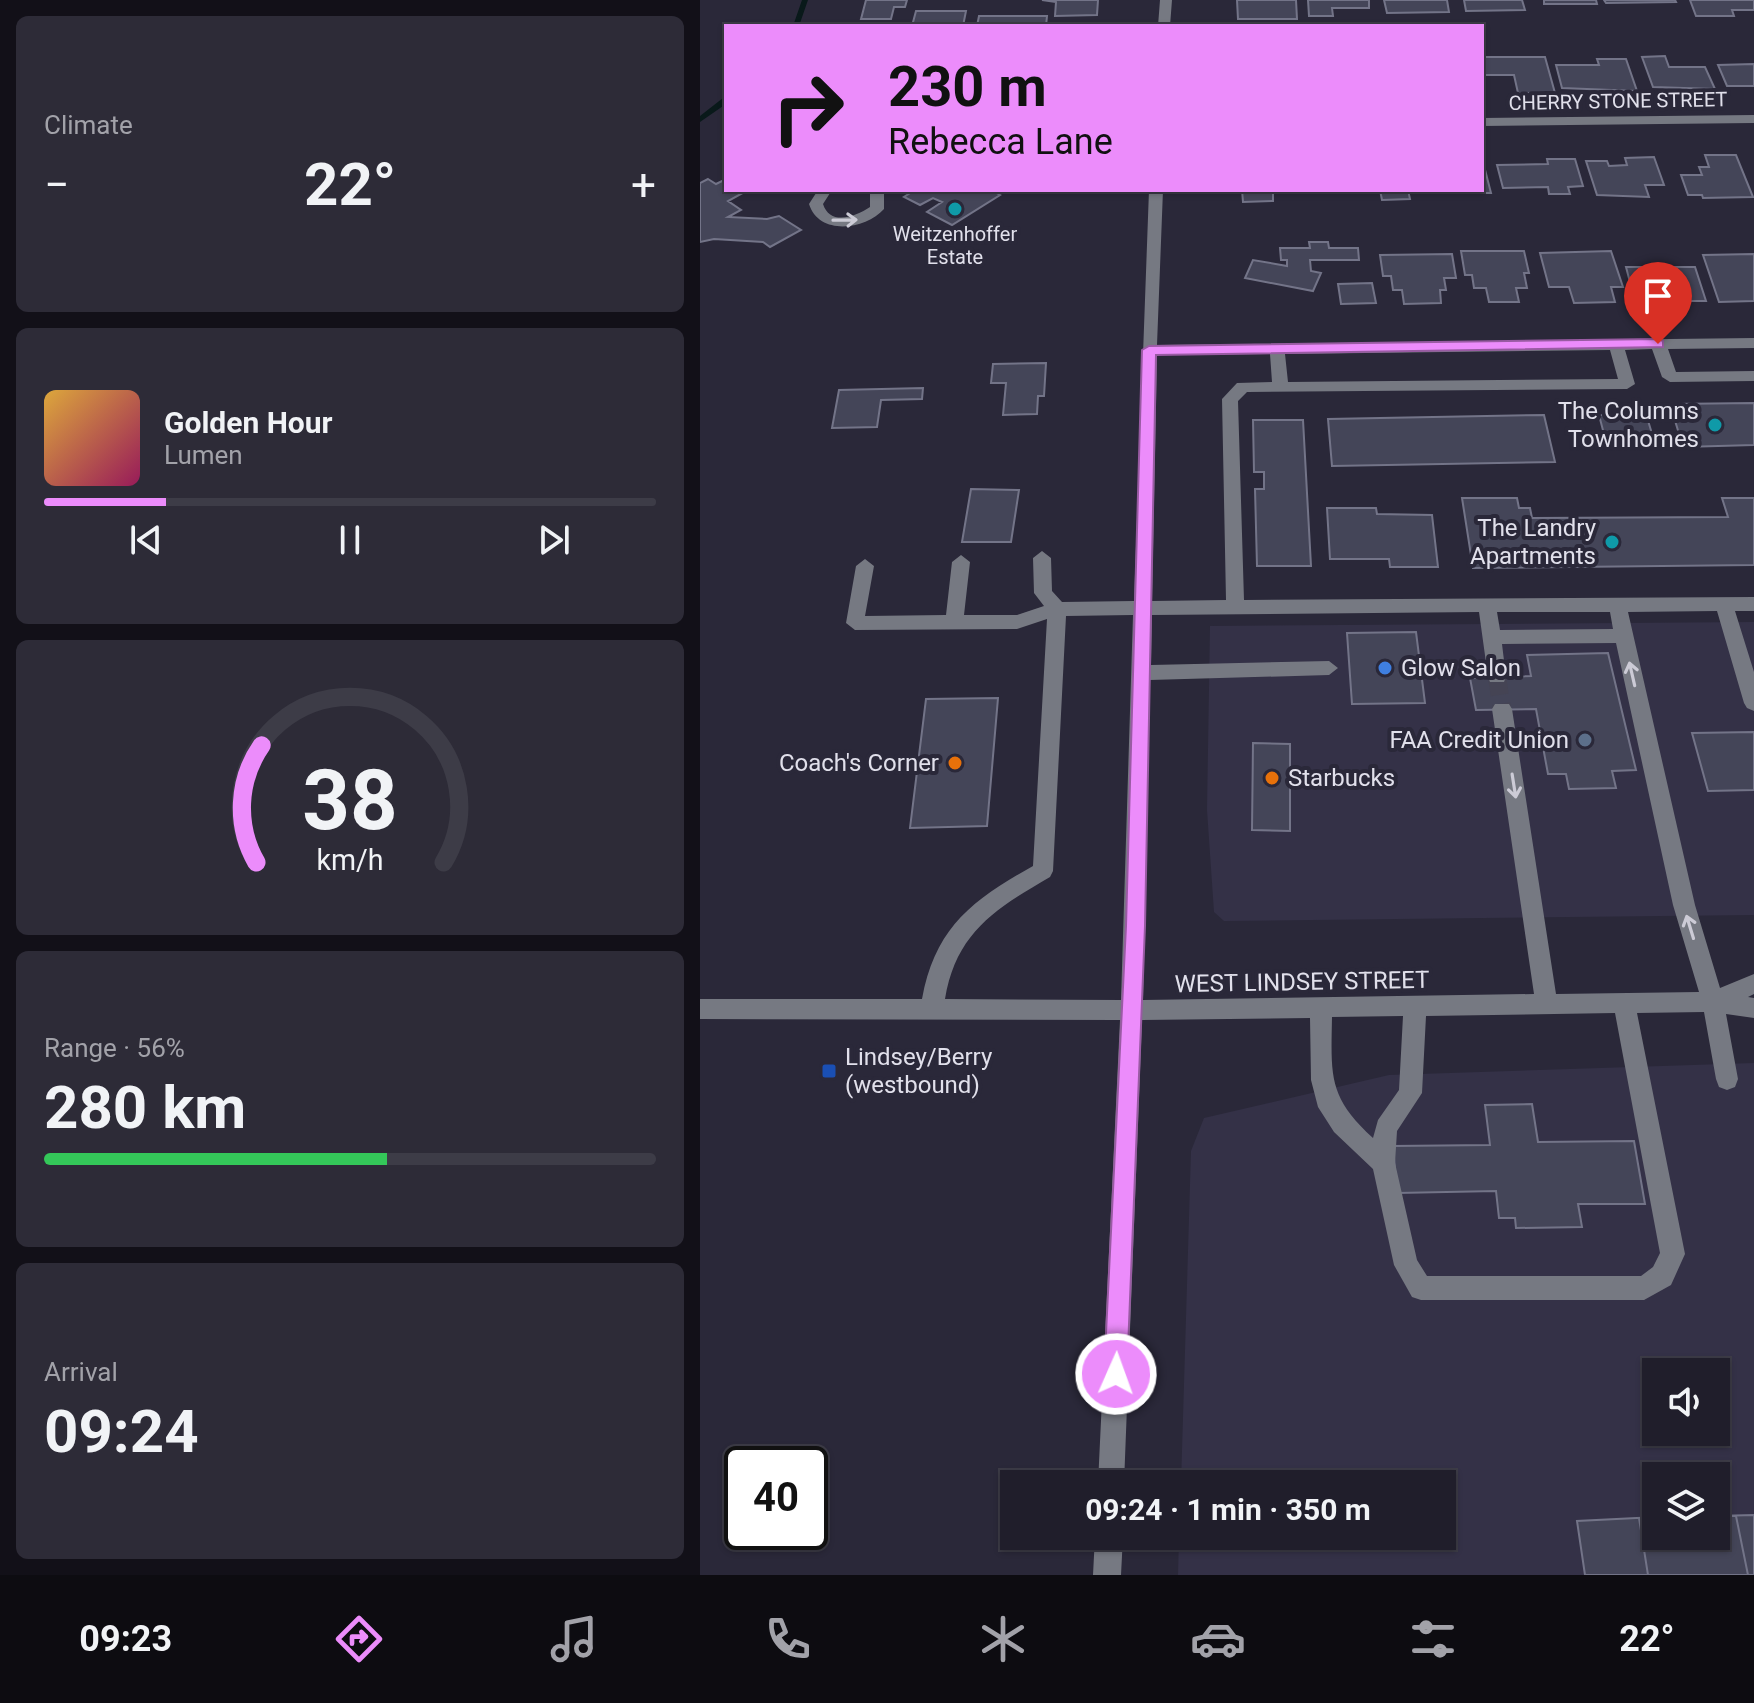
<!DOCTYPE html>
<html lang="en">
<head>
<meta charset="utf-8">
<style>
	:root { --surface:#201e2b; --page:#2d2b37; --text:#f1f3f6; --muted:#a2a2a9; --line:#3d3c47; --accent:#ec8cfb }
	body { margin:0; font-family:Roboto,sans-serif; background:var(--page); color:var(--text); height:100vh; display:flex; flex-direction:column; font-size:30px; white-space:nowrap }
	* { box-sizing:border-box; margin:0 }
	p { font-size:26px; color:var(--muted) }
	.icon { flex:none; width:44px; height:44px; fill:none; stroke:currentColor; stroke-width:2; stroke-linecap:round; stroke-linejoin:round }
	.map { position:relative; flex:1; overflow:hidden }
	.drawer { display:flex; flex-direction:column; gap:16px; padding:16px; background:#121018; width:700px }
	.drawer>* { flex:none }
	.guide { position:absolute; left:24px; top:24px; width:760px; height:168px; border-radius:0px; box-shadow:0 2px 6px #0004,0 0 0 2px var(--line); background:#ec8cfb; color:#111; overflow:hidden }
	.tools { position:absolute; left:942px; top:1358px; display:grid; gap:16px }
	.tools a { display:grid; place-items:center; width:88px; height:88px; border-radius:0px; background:var(--surface); box-shadow:0 2px 6px #0004,0 0 0 2px var(--line); font-size:40px }
	.speed { position:absolute; left:24px; top:1446px; display:flex; gap:16px; font-size:40px; font-weight:700; text-align:center }
	.speed>* { display:grid; place-content:center; width:104px; height:104px; border-radius:50%; background:var(--surface); box-shadow:0 2px 6px #0004,0 0 0 2px var(--line); line-height:1 }
	.speed .limit { border:4px solid #111; border-radius:12px; background:#fff; color:#111 }
	.pin { position:absolute; display:grid; place-items:center; width:68px; height:68px; color:#fff; margin:-82px -34px; border-radius:50% 50% 50% 0; rotate:-45deg; box-shadow:0 0 8px #0007 }
	.pin .icon { rotate:45deg }
	.me { position:absolute; width:88px; margin:-44px; rotate:2deg; stroke-linejoin:round; filter:drop-shadow(0 0 6px #0008) }
	.turn { display:flex; align-items:center; gap:28px; height:168px; padding:0 32px; font-size:36px }
	.turn .icon { width:104px; height:104px; stroke-width:2.5 }
	.turn b { display:block; font-size:56px; line-height:68px }
	.big { font-size:60px; font-weight:700; line-height:1.1 }
	.drawer .tile { flex:1; display:flex; flex-direction:column; justify-content:center; gap:12px; min-width:0; padding:0 28px; border-radius:12px; background:var(--page) }
	.drawer .dial { align-items:center; gap:0 }
	.dial svg { height:208px; overflow:visible; fill:none; stroke:var(--line); stroke-width:7; stroke-linecap:round; text-anchor:middle }
	.dial text { fill:var(--text); stroke:none }
	.song { display:flex; align-items:center; gap:24px }
	.cover { width:96px; height:96px; border-radius:12px; background:linear-gradient(135deg,hsl(40 70% 55%),hsl(330 70% 35%)) }
	.played { height:8px; border-radius:4px; background:linear-gradient(90deg,var(--accent) 20%,var(--line) 20%) }
	.keys { display:flex; justify-content:space-around; direction:ltr }
	.heat { display:flex; justify-content:space-between; align-items:center; font-size:44px; direction:ltr }
	.charge { height:12px; border-radius:6px; background:linear-gradient(90deg,#34c759 56%,var(--line) 0) }
	.trip { position:absolute; left:300px; top:1470px; width:456px; height:80px; border-radius:0px; background:var(--surface); box-shadow:0 2px 6px #0004,0 0 0 2px var(--line); font-weight:700; line-height:80px; text-align:center }
	.tabs { display:flex; height:128px; justify-content:space-around; align-items:center; background:#0d0c11; color:var(--muted) }
	.tabs .icon { width:56px; height:56px }
	.tabs .current { color:var(--accent) }
	.tabs b { font-size:36px; color:var(--text) }
	main { display:flex; flex:1; min-height:0 }
	.map>svg:first-child { display:block }
	.built { fill:#343147; fill-rule:evenodd }
	.lines { fill:none; stroke-linecap:round; stroke-linejoin:round }
	.stream { fill:#09191a; fill-rule:evenodd }
	.building { fill:#444558; stroke:#737488; stroke-width:2 }
	.minor-tunnel { stroke:#454454; stroke-width:18; stroke-dasharray:18 9; stroke-linecap:butt }
	.minor { fill:#767982; fill-rule:evenodd }
	.oneway { stroke:#cccbd6 }
	.route { fill:#ec8cfb; stroke:#995ba3; stroke-width:2 }
	.culture-dot { fill:#0f9aa8; stroke:#2a2839; stroke-width:3 }
	.shop-dot { fill:#3f7fe0; stroke:#2a2839; stroke-width:3 }
	.service-dot { fill:#5c6f8a; stroke:#2a2839; stroke-width:3 }
	.food-dot { fill:#e8710a; stroke:#2a2839; stroke-width:3 }
	.transit-dot { fill:#1a4fb4; stroke:#2a2839; stroke-width:3 }
	.labels { text-anchor:middle; dominant-baseline:central; stroke-width:8; stroke-linejoin:round; paint-order:stroke }
	.far-street-label { font-size:20px; fill:#e1e0eb; stroke:#2a2839 }
	.far-poi-label { font-size:20px; fill:#e1e0eb; stroke:#2a2839 }
	.poi-label { font-size:24px; fill:#e1e0eb; stroke:#2a2839; text-anchor:end }
	.street-label { font-size:24px; fill:#e1e0eb; stroke:#2a2839 }
</style>
</head>
<body>
<main>
<section class="drawer">
<div class="tile"><p>Climate</p>
<div class="heat"><a>−</a><b class="big">22°</b><a>+</a></div>
</div>
<div class="tile">
<div class="song"><i class="cover"></i><div><b>Golden Hour</b><p>Lumen</p></div></div>
<div class="played"></div>
<div class="keys"><svg class="icon" aria-label="previous" viewBox="0 0 24 24"><path d="M18 5L8 12l10 7zM5 5v14"/></svg><svg class="icon" aria-label="pause" viewBox="0 0 24 24"><path d="M8 5v14M16 5v14"/></svg><svg class="icon" aria-label="next" viewBox="0 0 24 24"><path d="M6 5l10 7-10 7zM19 5v14"/></svg></div>
</div>
<div class="tile dial"><svg viewBox="0 0 100 80">
<path d="M14 69A42 42 0 1 1 86 69"/>
<path d="M14 69A42 42 0 0 1 16 24" stroke="#ec8cfb"/>
<text x="50" y="56" font-size="32" font-weight="700">38</text>
<text x="50" y="72" font-size="11">km/h</text>
</svg></div>
<div class="tile"><p>Range · 56%</p><b class="big">280 km</b><div class="charge"></div></div>
<div class="tile"><p>Arrival</p><b class="big">09:24</b></div>
</section>
<div class="map">
<svg width="1054" height="1575" viewBox="0 0 1054 1575">
	<rect width="100%" height="100%" fill="#2a2839"/>
	<path class="built" d="M1054 622V915L524 921 514 912 507 810 510 626Z
		M1054 1063V1575H478L479 1536H742V1484H481L491 1151 504 1118 689 1075ZM956 1372H1016V1432H956ZM956 1476H1016V1536H956Z"/>
	<g class="lines">
		<path class="stream" d="M102 0H108L99 26H93Z
			M23 98H26V104L0 122V116Z"/>
	</g>
	<path class="building" d="M166 0H207L205 7H194L191 19H161Z
		M342 0H398L397 15 355 16 356 2Z
		M537 0H596L597 19H538Z
		M608 0H669V8H632L633 16H609Z
		M684 0H747L749 12 687 13Z
		M764 0H822L825 10 766 11Z
		M844 0H896L897 4H844Z
		M904 0H975L976 2 906 3Z
		M990 0H1054V10H1032L1034 16H996Z
		M216 11H266L263 26H212Z
		M279 16H347L346 26H277Z
		M965 56 969 67H1005L1015 89 953 87 942 57Z
		M782 57H845L855 93H818L814 75H782Z
		M897 59H926L937 91 862 88 856 65H899Z
		M1054 64V86H1027L1018 65Z
		M1005 155H1036L1053 197 1003 198 1002 195H988L981 175H1002L999 167H1009Z
		M954 157 964 185H945L949 197 897 195 886 161H907L909 166 927 165 925 158Z
		M782 158 791 193H728L727 190H782Z
		M847 159H875L883 186 868 187 870 194H849L848 187 803 188 797 165 848 164Z
		M8 179 16 184 26 179V190H48L28 201 41 210 28 217 67 219 79 216 101 230 70 247 63 242 14 239 0 242V183Z
		M215 190H291L300 195 252 225 227 212 242 202 233 198 220 205 204 197Z
		M542 190H573V201L543 202Z
		M680 190H708L710 199 682 200Z
		M609 242H628L629 248H658L659 260H610L611 271 621 273 613 291 545 278 553 260 587 266V260H581L580 248H610Z
		M761 251H824L829 273H824L827 288H816L819 302H789L786 288H774L772 275H765Z
		M911 251 923 287H911L915 302 874 303 869 287H849L840 253Z
		M752 254 756 278H744L746 290H740L741 303 704 304 702 290H693L691 276H683L680 255Z
		M1054 254V301L1019 302 1003 255Z
		M926 267H995L1006 301H935Z
		M672 283 676 303 641 304 638 284Z
		M346 363 344 396H338L337 414 303 415 306 383H291L293 364Z
		M223 388 222 399 181 400 177 427 132 428 139 390Z
		M1054 403V445L983 447 970 404Z
		M946 414 953 437 905 438 899 415Z
		M844 415 855 462 632 466 628 419Z
		M553 420H603L611 566H557L555 489H564V472H554Z
		M271 489 319 490 311 542H262Z
		M762 498H817L819 508H830L832 518 1028 517 1022 498H1054V565L773 568Z
		M627 508H676L677 514 732 515 738 567H690L689 559H630Z
		M716 632 725 703 652 704 647 633Z
		M908 653 936 770 912 771 916 788 869 789 866 774H848L836 709 776 710 770 678 831 676 827 655Z
		M298 698 287 826 210 828 226 699Z
		M1054 732V790L1008 791 992 733Z
		M553 743 590 744V831L552 830Z
		M832 1104 838 1142 934 1141 945 1204H878L882 1227 816 1228 815 1218H799L796 1191 697 1193 693 1146 790 1145 785 1105Z
		M1054 1515V1575H885L877 1521 956 1517V1536H1016V1516Z
		M1016 1516H1036L1048 1575H948L939 1518 956 1517V1536H1016Z"/>
	<g class="lines">
		<path class="minor-tunnel" d="M797 677 802 709"/>
		<path class="minor" d="M460 0H472L470 26H458Z
			M1054 115V123L782 126V118Z
			M118 190H132L123 204C130 226 155 217 170 207V190H184V209C165 230 119 236 109 204Z
			M449 190H463L457 345 1054 338V348L968 349 976 372 1054 371V381L970 382 962 377 952 349 925 350 935 384 927 389 547 392 538 401 544 600 1054 597V611H1035L1054 672V711L1047 708 1044 703 1017 611 928 612 995 905 1020 988 1054 974V994L1048 997 1054 998V1018L1026 1014 1038 1079 1035 1087 1027 1090 1019 1087 1016 1079 1004 1012 937 1013 985 1254 971 1285 944 1300H721L712 1297 694 1265 673 1169 634 1132 618 1107 611 1080 610 1018 442 1020 424 1484H398L420 1020 0 1019V999H222C235 928 272 900 333 866L347 619 317 629 155 630 146 623 156 566 165 559 174 566 165 616 246 615 252 562 261 555 270 562 264 615H317L344 606 334 593 333 558 342 551 351 558 352 591 362 602 434 601ZM910 350 918 379 588 382 585 354ZM570 354 572 382 537 383 522 399 526 600 452 601 457 355ZM779 612 788 677 790 682H804L806 677 802 644 916 643 973 905 999 992 856 994 812 709 809 704H795L792 709 834 994 443 1000 450 680 629 675 638 668 629 661 451 665 452 615ZM797 612H910L913 629 800 630ZM433 615 421 1000 245 999C256 933 295 909 350 877L353 871 366 616ZM915 1013 960 1253 953 1267 941 1276H727L717 1260 695 1163 697 1131 722 1093 726 1016ZM703 1016 699 1090 678 1120 673 1138C628 1097 631 1076 632 1017Z
			M395 1536H423L421 1575H393Z"/>
	</g>
	<defs><path id="oneway-shaft" d="M-6 0H5M1.5-3L5.5 0L1.5 3" fill="none" stroke-width="1.6" stroke-linecap="round" stroke-linejoin="round" transform="scale(2)"/></defs>
	<g class="oneway">
		<use href="#oneway-shaft" transform="translate(145 220) rotate(-1)"/>
		<use href="#oneway-shaft" transform="translate(932 674) rotate(-103)"/>
		<use href="#oneway-shaft" transform="translate(814 786) rotate(81)"/>
		<use href="#oneway-shaft" transform="translate(990 927) rotate(-107)"/>
	</g>
	<path class="route" d="M958 339 963 341V347L456 355 445 926 427 1374 424 1382 416 1386 407 1382 404 1374 426 926 442 350 449 346Z"/>
	<g class="culture-dot">
		<circle cx="255" cy="209" r="8"/>
		<circle cx="1015" cy="425" r="8"/>
		<circle cx="912" cy="542" r="8"/>
	</g>
	<circle class="shop-dot" cx="685" cy="668" r="8"/>
	<circle class="service-dot" cx="885" cy="740" r="8"/>
	<g class="food-dot">
		<circle cx="255" cy="763" r="8"/>
		<circle cx="572" cy="778" r="8"/>
	</g>
	<rect class="transit-dot" x="121" y="1063" width="16" height="16" rx="4"/>
	<g class="labels">
		<g class="far-street-label">
			<text transform="translate(918 101) rotate(-1)">CHERRY STONE STREET</text>
		</g>
		<g class="far-poi-label">
			<text x="255" y="234">Weitzenhoffer<tspan x="255" dy="23">Estate</tspan></text>
		</g>
		<g class="poi-label">
			<text x="999" y="411">The Columns<tspan x="999" dy="28">Townhomes</tspan></text>
			<text x="896" y="528">The Landry<tspan x="896" dy="28">Apartments</tspan></text>
			<text x="701" y="668" text-anchor="start">Glow Salon</text>
			<text x="869" y="740">FAA Credit Union</text>
			<text x="239" y="763">Coach's Corner</text>
			<text x="588" y="778" text-anchor="start">Starbucks</text>
			<text x="145" y="1057" text-anchor="start">Lindsey/Berry<tspan x="145" dy="28">(westbound)</tspan></text>
		</g>
		<g class="street-label">
			<text transform="translate(602 982) rotate(-1)">WEST LINDSEY STREET</text>
		</g>
	</g>
</svg>
<div class="tools">
<a><svg class="icon" aria-label="sound" viewBox="0 0 24 24"><path d="M4 9h4l5-4v14l-5-4H4zM17 9q2 3 0 6"/></svg></a>
<a><svg class="icon" aria-label="layers" viewBox="0 0 24 24"><path d="M12 4l9 5-9 5-9-5zM3 14l9 5 9-5"/></svg></a>
</div>
<div class="speed"><div class="limit">40</div></div>
<div class="pin" style="left:958px;top:344px;background:#d93025"><svg class="icon" aria-label="arrive" viewBox="0 0 24 24"><path d="M6 21V4h12l-3 4 3 4H6"/></svg></div>
<svg class="me" style="left:416px;top:1374px" viewBox="-20 -20 40 40"><circle r="17" fill="#ec8cfb" stroke="#fff" stroke-width="3"/><path d="M0-11L8 9 0 5-8 9z" fill="#fff"/></svg>
<div class="trip">09:24 · 1 min · 350 m</div>
<div class="guide">
<div class="turn"><svg class="icon" aria-label="right" viewBox="0 0 24 24"><path d="M7 20v-9h11M14 6l5 5-5 5"/></svg><div><b>230 m</b>Rebecca Lane</div></div>
</div>
</div>
</main>
<nav class="tabs">
<b>09:23</b>
<svg class="icon current" aria-label="directions" viewBox="0 0 24 24"><path d="M12 3l9 9-9 9-9-9zM9 14v-3h6M13 9l2 2-2 2"/></svg>
<svg class="icon" aria-label="music" viewBox="0 0 24 24"><path d="M9 18V5l10-2v13"/><circle cx="6" cy="18" r="3"/><circle cx="16" cy="16" r="3"/></svg>
<svg class="icon" aria-label="phone" viewBox="0 0 24 24"><path d="M5 4h4l2 5-3 2q2 4 5 5l2-3 5 2v4C11 20 4 13 5 4z"/></svg>
<svg class="icon" aria-label="climate" viewBox="0 0 24 24"><path d="M12 3v18M4 7l16 10M4 17L20 7"/></svg>
<svg class="icon" aria-label="car" viewBox="0 0 24 24"><path d="M5 17H2v-5l4-1 3-4h7l3 4 3 1v5h-3M9 17h6M6 11h13"/><circle cx="7" cy="17" r="2"/><circle cx="17" cy="17" r="2"/></svg>
<svg class="icon" aria-label="filters" viewBox="0 0 24 24"><path d="M4 7h16M4 17h16"/><circle cx="9" cy="7" r="2"/><circle cx="15" cy="17" r="2"/></svg>
<b>22°</b>
</nav>
</body>
</html>
